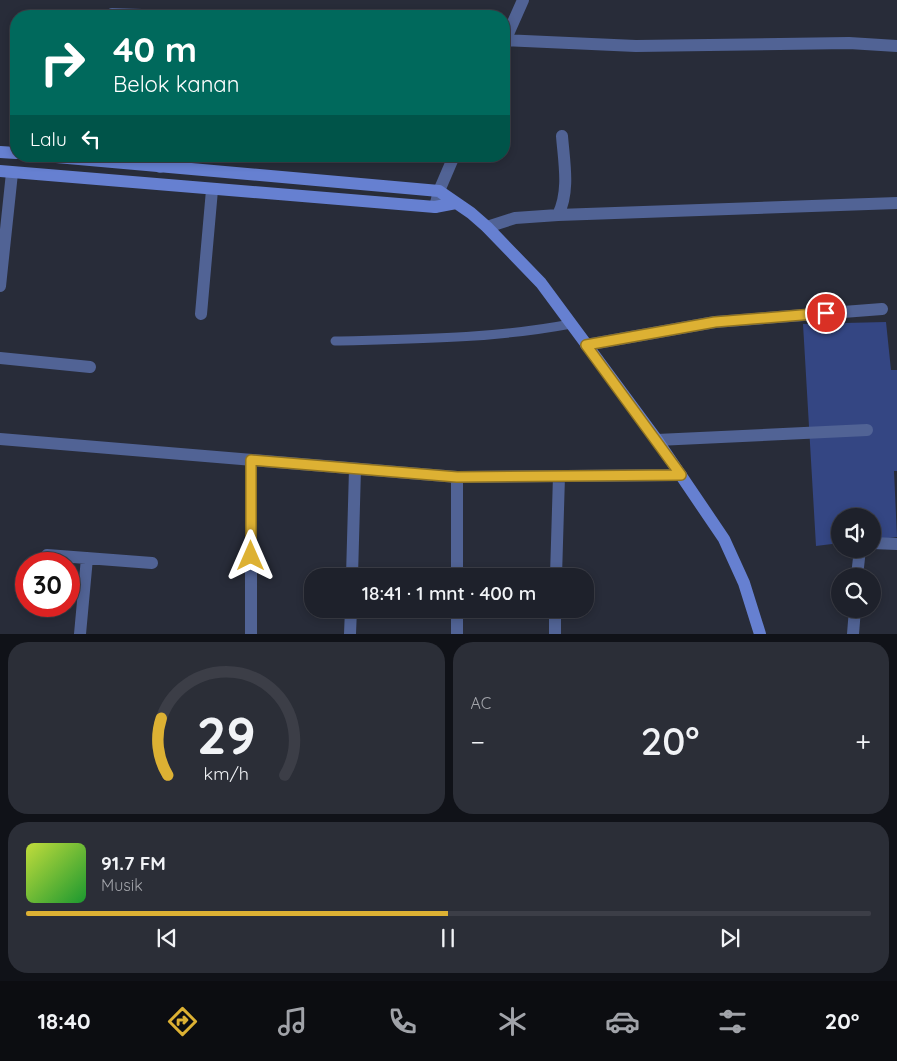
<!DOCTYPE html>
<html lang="id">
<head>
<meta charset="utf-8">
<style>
	:root { --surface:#1e212b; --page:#2b2e37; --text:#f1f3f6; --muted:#a1a3a9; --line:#3c3e47; --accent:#ddb133 }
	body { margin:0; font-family:Quicksand,sans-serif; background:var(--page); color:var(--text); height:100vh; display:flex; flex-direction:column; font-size:19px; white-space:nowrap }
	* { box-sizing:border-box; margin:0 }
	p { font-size:16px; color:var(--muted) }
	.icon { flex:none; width:28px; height:28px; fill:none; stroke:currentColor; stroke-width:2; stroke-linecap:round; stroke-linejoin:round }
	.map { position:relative; height:634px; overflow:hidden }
	.details { display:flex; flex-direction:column; gap:8px; padding:8px; background:#101218; flex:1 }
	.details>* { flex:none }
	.top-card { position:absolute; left:10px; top:10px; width:500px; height:152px; border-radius:20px; box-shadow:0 2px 8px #0003,0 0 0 1px var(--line); background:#00695c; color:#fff; overflow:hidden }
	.controls { position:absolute; left:831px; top:508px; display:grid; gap:10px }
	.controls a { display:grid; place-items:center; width:50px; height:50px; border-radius:50%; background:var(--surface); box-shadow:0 2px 8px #0003,0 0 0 1px var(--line); font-size:25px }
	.speed { position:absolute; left:15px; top:552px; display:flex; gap:10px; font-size:25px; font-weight:700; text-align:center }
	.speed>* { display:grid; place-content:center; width:65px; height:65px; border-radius:50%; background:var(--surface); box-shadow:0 2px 8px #0003,0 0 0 1px var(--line); line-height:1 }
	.speed .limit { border:8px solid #d22; background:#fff; color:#111 }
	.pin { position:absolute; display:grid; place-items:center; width:42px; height:42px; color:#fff; margin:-21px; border:2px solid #fff; border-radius:50%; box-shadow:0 1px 5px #0007 }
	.me { position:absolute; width:55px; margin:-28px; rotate:0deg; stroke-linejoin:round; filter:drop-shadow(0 0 4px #0008) }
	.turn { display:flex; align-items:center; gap:18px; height:105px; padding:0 20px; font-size:22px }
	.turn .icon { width:65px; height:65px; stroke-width:2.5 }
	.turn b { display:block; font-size:35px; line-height:42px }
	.then { display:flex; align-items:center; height:48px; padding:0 20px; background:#0003; gap:10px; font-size:19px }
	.big { font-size:38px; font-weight:600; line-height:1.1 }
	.details .tile { flex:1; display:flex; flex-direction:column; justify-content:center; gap:8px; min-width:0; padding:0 18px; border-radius:20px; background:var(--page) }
	.details .dial { align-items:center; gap:0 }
	.dial svg { height:130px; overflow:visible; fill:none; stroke:var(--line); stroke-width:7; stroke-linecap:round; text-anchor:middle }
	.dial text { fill:var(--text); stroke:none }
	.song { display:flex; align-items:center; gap:15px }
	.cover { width:60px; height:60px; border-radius:8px; background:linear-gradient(135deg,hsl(70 70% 55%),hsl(130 70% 35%)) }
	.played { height:5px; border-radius:2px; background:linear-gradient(90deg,var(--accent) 50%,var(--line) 50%) }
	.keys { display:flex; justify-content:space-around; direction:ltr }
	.heat { display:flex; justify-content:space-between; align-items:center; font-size:28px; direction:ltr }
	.details .tiles { flex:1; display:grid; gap:8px; grid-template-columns:1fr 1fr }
	.tile:last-child { grid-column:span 2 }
	.trip { position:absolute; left:304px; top:568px; width:290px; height:50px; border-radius:20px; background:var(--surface); box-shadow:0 2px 8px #0003,0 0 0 1px var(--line); font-weight:600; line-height:50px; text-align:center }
	.tab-bar { display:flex; height:80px; justify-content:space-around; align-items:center; background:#0c0d11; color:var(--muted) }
	.tab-bar .icon { width:35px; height:35px }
	.tab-bar .selected { color:var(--accent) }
	.tab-bar b { font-size:22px; color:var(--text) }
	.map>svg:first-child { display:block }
	.green { fill:#344683 }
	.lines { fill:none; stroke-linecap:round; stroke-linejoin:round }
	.lane { stroke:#516395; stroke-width:9 }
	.street { stroke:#516395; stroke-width:12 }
	.secondary { stroke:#6680d1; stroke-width:12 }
	.route-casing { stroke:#907321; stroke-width:12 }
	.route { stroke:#ddb133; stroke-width:9 }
</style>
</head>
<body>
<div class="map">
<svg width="897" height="634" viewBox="0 0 897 634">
	<rect width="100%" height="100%" fill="#282c39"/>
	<path class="green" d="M886 322 891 370H897V471H894L897 537 873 540 872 516H840V543L816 546 803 324Z"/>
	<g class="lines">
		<path class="lane" d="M335 341C416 339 491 339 571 324"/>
		<path class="street" d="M109 16 112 14 172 16
			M505 40 636 46 849 43 897 46
			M504 43 523 0
			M160 167V156
			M435 207 439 191 454 156
			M558 215C570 191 564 162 562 136
			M487 227 515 218 558 215 897 203
			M0 286 12 173
			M201 314 212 190
			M586 345 715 322 882 309
			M0 358 90 367
			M0 439 457 477 681 475
			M657 440 867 430
			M457 477V576
			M872 543 897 544
			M47 555 152 563
			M352 576 355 469
			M556 576 559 476
			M857 576 860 549
			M457 609V634
			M80 634 87 558
			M251 634V460
			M350 634 351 609
			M555 634V609
			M853 634 855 609"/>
		<path class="secondary" d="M0 152 16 153
			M45 156 439 191 471 213 487 227 541 283 657 440 724 539 744 583 760 634
			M0 171 435 207 456 203"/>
	</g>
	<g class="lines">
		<g class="route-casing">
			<path id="route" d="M251 556V460L457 477 681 475 586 345 715 322 826 313"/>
		</g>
		<use href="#route" class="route"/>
	</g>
</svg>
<div class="controls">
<a><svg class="icon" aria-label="sound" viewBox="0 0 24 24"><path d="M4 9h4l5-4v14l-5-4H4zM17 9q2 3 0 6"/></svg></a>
<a><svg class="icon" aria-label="search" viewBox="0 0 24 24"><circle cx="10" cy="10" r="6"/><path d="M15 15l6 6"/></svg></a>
</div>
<div class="speed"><div class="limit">30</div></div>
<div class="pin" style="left:826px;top:313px;background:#d93025"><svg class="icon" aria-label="arrive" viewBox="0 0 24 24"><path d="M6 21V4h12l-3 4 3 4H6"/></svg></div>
<svg class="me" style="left:251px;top:556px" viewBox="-20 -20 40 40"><path d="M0-17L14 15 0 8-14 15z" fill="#ddb133" stroke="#fff" stroke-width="4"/></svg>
<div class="trip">18:41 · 1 mnt · 400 m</div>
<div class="top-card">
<div class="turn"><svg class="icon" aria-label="right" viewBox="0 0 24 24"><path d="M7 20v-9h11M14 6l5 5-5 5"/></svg><div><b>40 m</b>Belok kanan</div></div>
<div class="then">Lalu<svg class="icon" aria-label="left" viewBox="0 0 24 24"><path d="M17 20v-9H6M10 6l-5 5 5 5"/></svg></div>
</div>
</div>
<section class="details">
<div class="tiles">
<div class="tile dial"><svg viewBox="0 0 100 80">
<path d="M14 69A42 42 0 1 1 86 69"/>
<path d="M14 69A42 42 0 0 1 10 34" stroke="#ddb133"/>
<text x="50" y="56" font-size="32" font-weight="700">29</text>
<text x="50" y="72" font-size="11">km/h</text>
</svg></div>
<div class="tile"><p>AC</p>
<div class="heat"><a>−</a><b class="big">20°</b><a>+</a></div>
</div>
<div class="tile">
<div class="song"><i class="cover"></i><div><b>91.7 FM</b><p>Musik</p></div></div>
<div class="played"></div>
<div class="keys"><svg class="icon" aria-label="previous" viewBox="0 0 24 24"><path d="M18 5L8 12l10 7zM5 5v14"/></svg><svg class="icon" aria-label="pause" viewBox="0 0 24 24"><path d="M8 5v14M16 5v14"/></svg><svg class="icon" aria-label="next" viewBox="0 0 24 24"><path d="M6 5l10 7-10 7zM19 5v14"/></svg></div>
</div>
</div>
</section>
<nav class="tab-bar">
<b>18:40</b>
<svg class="icon selected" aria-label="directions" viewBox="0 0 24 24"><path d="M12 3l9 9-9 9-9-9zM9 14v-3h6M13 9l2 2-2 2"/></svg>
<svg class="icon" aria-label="music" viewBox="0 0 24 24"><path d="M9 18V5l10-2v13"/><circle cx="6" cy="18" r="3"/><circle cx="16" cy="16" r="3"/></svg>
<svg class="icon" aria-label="phone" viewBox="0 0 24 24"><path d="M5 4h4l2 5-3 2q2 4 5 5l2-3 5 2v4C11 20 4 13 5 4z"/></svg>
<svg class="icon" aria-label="climate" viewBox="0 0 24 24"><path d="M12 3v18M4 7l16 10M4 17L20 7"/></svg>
<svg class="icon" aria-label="car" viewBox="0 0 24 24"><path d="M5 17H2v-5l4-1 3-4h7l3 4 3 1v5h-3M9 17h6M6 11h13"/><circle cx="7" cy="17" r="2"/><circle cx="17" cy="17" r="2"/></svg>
<svg class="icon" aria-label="filters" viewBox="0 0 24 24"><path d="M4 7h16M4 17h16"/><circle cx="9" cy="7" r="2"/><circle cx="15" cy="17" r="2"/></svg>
<b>20°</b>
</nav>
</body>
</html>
